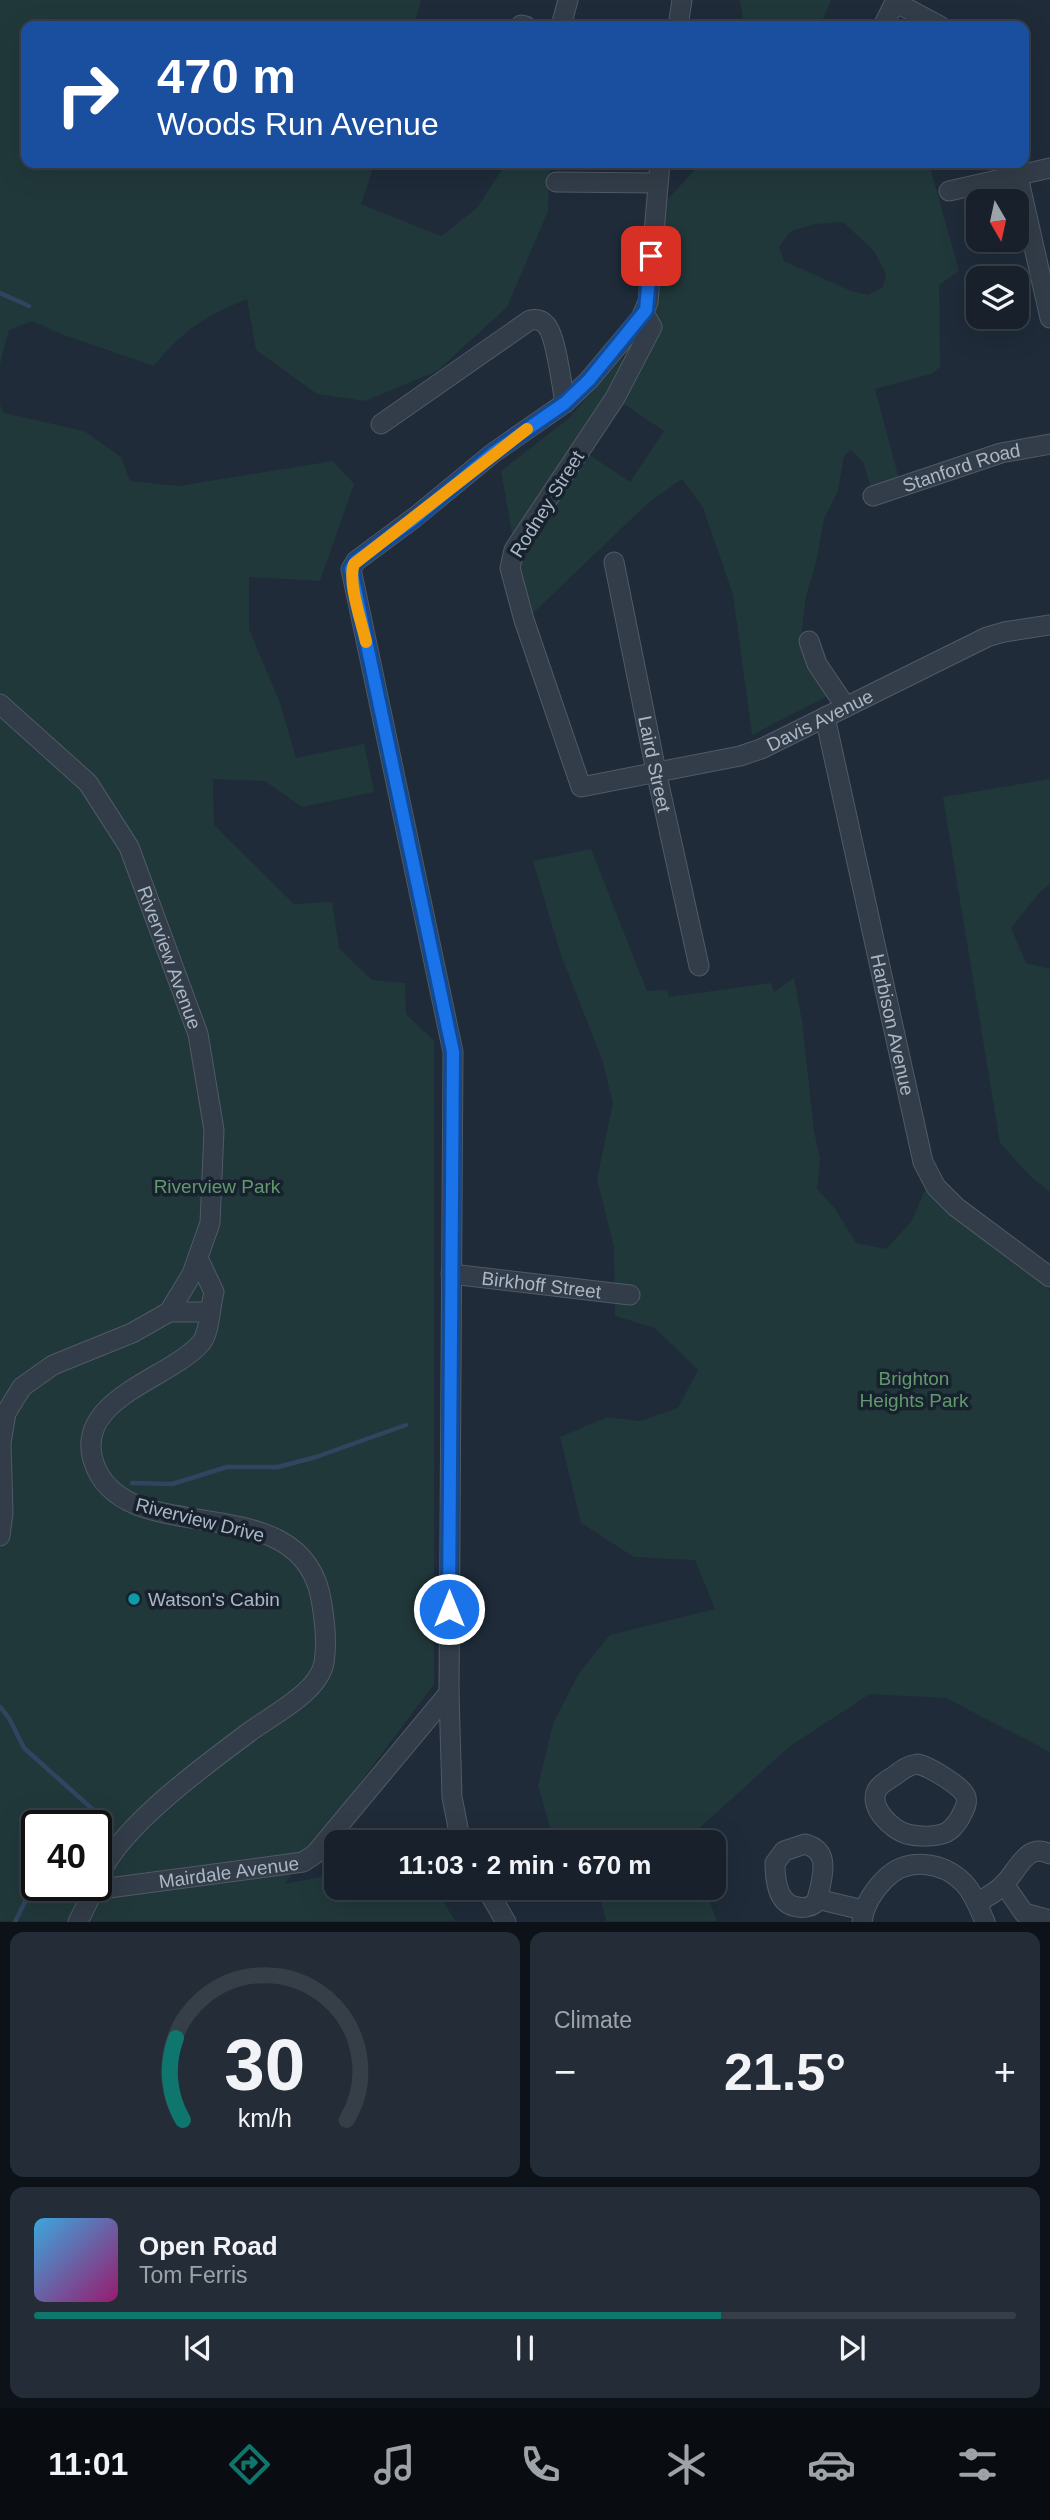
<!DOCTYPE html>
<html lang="en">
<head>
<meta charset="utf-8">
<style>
	:root { --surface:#17202b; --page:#242d37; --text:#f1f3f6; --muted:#9ea3a9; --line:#363e47; --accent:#0f766e }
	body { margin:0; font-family:Helvetica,sans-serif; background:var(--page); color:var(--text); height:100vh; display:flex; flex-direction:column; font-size:26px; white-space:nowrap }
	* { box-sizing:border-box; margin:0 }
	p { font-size:23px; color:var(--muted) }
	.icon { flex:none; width:38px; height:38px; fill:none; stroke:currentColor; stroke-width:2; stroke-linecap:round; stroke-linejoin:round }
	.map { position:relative; height:1922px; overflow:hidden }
	.side { display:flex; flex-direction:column; gap:10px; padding:10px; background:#0d1218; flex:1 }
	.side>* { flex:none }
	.guide { position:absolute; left:21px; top:21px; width:1008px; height:147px; border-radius:14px; box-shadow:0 7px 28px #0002,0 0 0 2px var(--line); background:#1a4fa0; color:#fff; overflow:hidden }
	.needle { width:46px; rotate:171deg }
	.fabs { position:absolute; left:966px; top:189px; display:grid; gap:14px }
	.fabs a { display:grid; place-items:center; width:63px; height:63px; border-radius:14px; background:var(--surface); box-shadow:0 7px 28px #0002,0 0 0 2px var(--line); font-size:35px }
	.speed { position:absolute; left:21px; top:1810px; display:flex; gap:14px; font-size:35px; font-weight:700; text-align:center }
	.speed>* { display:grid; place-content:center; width:91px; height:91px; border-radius:50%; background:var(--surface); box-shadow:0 7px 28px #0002,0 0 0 2px var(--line); line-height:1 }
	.speed .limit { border:4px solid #111; border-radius:10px; background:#fff; color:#111 }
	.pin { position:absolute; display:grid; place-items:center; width:60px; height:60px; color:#fff; margin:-30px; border-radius:14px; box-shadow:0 4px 10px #0006 }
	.me { position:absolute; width:77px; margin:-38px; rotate:0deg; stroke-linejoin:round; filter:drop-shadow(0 0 5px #0008) }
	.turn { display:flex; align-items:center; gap:24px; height:147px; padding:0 21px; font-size:32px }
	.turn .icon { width:91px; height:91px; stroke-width:2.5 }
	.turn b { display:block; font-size:49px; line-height:60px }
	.big { font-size:52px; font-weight:600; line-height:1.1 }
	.side .card { flex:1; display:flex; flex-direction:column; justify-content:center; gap:10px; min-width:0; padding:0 24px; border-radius:14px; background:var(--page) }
	.side .dial { align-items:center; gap:0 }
	.dial svg { height:182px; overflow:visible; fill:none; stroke:var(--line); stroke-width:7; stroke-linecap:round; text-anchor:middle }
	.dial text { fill:var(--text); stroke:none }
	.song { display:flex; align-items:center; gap:21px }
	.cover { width:84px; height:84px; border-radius:10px; background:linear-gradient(135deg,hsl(200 70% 55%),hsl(320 70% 35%)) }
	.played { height:7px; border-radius:4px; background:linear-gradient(90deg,var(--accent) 70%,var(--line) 70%) }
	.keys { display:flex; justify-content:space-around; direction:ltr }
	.heat { display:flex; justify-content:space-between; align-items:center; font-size:38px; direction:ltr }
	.side .tiles { flex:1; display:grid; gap:10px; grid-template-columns:1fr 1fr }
	.card:last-child { grid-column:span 2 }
	.trip { position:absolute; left:324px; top:1830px; width:402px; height:70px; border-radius:14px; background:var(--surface); box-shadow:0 7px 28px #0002,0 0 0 2px var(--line); font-weight:600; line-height:70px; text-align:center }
	.tab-bar { display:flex; height:112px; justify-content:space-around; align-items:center; background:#090d11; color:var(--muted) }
	.tab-bar .icon { width:49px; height:49px }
	.tab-bar .on { color:var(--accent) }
	.tab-bar b { font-size:32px; color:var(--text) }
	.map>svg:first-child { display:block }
	.green { fill:#21383a; fill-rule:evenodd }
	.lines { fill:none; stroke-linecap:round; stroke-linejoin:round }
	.stream { stroke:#2f4560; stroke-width:4.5 }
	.minor-casing { stroke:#505a67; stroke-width:21 }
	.minor { stroke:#323d49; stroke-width:19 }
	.route-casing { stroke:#114b97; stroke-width:18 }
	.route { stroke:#1a73e8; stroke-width:12 }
	.slow { stroke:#f59e0b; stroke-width:12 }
	.culture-dot { fill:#0f9aa8; stroke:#18222e; stroke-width:2.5 }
	.labels { text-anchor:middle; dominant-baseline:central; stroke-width:7; stroke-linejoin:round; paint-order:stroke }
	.street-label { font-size:19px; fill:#acb7c6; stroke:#18222e }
	.park-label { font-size:19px; fill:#62986d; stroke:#18222e }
	.poi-label { font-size:19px; fill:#acb7c6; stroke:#18222e; text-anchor:start }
</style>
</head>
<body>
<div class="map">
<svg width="1050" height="1922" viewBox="0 0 1050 1922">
	<rect width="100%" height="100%" fill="#1f2b39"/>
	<path class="green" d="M0 0H421L414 26H26V163H375L361 204 441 236 477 208 506 163H550L548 211 507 307 437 371 365 401 317 394 256 350 247 299C204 317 183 330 154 366L64 335 32 321 9 330 0 364Z
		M740 0H831L820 26H744Z
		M701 163H929L959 271 939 285 940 367 931 374 875 389 899 479 871 488 863 462 851 450 844 456 838 491 824 519 816 562 806 596 801 637 830 695 752 735 733 594 703 508 682 479 648 503 530 616 514 545 501 471 569 418 634 345 655 314 667 200ZM843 222 874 251 886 274 883 287 868 295 851 291 784 261 779 247 791 231 815 224ZM615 398 664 431 630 482 582 450Z
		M0 405 4 413 84 431 121 457 130 481 179 486 333 461 354 484 320 581 249 577V629L280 703 296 758 364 744 374 792 302 807 265 781 213 779 214 825 294 904 332 902 339 948 372 980 405 983 406 1014 434 1041V1684L284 1884 320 1877 336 1863V1888H435L455 1921H0ZM37 1825H96V1885H37Z
		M1050 779V884L1039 893 1011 928 1026 963 1050 969V1192L1030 1176 1000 1143 943 797Z
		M591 849 647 991 667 990 669 997 771 983 774 992 794 978 802 1021 814 1131 820 1159 817 1189 835 1209 856 1243 886 1249 911 1222 925 1190 1050 1290V1752L946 1698 870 1694 790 1746 685 1841 686 1843H580L576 1834 551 1830 538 1786 553 1724 579 1673 610 1635 715 1609 695 1560 634 1557 581 1523 560 1437 608 1417 640 1421 678 1408 698 1370 655 1328 615 1316 614 1247 597 1179 613 1103 602 1059 561 955 533 861Z
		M598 1888H704L717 1921H606Z"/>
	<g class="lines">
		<path class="stream" d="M0 293 29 306
			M132 1483 172 1484 227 1467H278L316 1457 406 1425
			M0 1707 9 1718 24 1748 98 1814
			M15 1922 37 1877"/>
		<g class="minor-casing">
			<g id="minor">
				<path d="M895 2 940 26"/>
				<path d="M521 25 526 26"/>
				<path d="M561 26 568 0"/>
				<path d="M678 26 682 0"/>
				<path d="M883 26 896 0"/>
				<path d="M1015 163 1050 318"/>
				<path d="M556 182 658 183"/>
				<path d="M949 191 1050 168"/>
				<path id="s1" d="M644 313 652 327 615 398 514 550 510 568 524 620 581 787 740 756 761 749 987 637 1004 632 1050 625"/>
				<path d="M381 424 530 320C536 319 542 320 546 325 556 335 562 387 565 403"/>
				<path id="s2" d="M873 496 1001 453 1050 444"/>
				<path id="s3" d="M614 562 656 771 699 966"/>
				<path d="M809 641 817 664 846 707"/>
				<path id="s4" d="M0 704 88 783 129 847 198 1034 214 1130 210 1223 192 1274 169 1312 132 1333 53 1365 22 1387 6 1413 1 1443 3 1513 0 1536"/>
				<path id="s5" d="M825 717 923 1162 936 1187 956 1207 1050 1277"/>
				<path id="s6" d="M451 1274 630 1295"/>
				<path d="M169 1312H208"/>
				<path d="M918 1764C929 1767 963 1786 966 1797 968 1805 963 1811 960 1818 956 1824 952 1830 945 1833 935 1837 918 1837 907 1834 892 1830 868 1807 877 1790 880 1784 888 1780 894 1776 902 1770 908 1765 918 1764Z"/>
				<path d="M461 1843 452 1797 449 1693 453 1052 351 569 356 561 414 518 493 453 565 403 589 380 641 318 648 302 660 163"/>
				<path d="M805 1844C828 1850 824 1870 820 1888 818 1894 818 1900 814 1904 810 1907 803 1908 798 1907 777 1905 775 1880 775 1863L784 1851Z"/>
				<path d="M96 1884C113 1831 203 1767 248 1733 272 1715 318 1693 324 1663 327 1645 325 1623 322 1605 306 1480 125 1555 94 1463 72 1399 170 1379 201 1343 210 1332 210 1307 214 1292L198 1258"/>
				<path d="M1004 1884 1024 1913 1050 1920"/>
				<path d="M486 1888 506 1922"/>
				<path id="s7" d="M94 1890 303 1862 315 1854 449 1693"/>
				<path d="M817 1899 863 1910"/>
				<path d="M977 1903C986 1897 997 1892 1004 1884 1018 1871 1026 1842 1050 1854"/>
				<path d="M78 1922 96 1885"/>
				<path d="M862 1922C864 1904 873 1891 885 1879 907 1857 942 1861 964 1883 974 1894 979 1908 985 1922"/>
			</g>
		</g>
		<use href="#minor" class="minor"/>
	</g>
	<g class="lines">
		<g class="route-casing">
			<path id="route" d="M449 1609 453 1052 351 569 356 561 414 519 493 453 565 403 589 380 646 310 651 256"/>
		</g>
		<use href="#route" class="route"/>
		<path class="slow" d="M366 642C362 623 347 581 354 564L527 429"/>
	</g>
	<circle class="culture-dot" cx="134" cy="1599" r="7"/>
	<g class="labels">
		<g class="street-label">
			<text stroke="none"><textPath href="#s2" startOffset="93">Stanford Road</textPath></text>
			<text transform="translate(547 504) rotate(-58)">Rodney Street</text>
			<text stroke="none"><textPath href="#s1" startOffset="777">Davis Avenue</textPath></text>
			<text stroke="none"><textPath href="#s3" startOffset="206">Laird Street</textPath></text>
			<text stroke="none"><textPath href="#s4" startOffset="312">Riverview Avenue</textPath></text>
			<text stroke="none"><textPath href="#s5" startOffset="315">Harbison Avenue</textPath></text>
			<text stroke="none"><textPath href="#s6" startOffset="91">Birkhoff Street</textPath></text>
			<text transform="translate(200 1520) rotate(14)">Riverview Drive</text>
			<text stroke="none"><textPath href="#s7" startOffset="136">Mairdale Avenue</textPath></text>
		</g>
		<g class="park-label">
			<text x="217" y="1186">Riverview Park</text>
			<text x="914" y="1378">Brighton<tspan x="914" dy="22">Heights Park</tspan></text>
		</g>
		<g class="poi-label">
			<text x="148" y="1599">Watson's Cabin</text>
		</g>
	</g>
</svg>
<div class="fabs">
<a><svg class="needle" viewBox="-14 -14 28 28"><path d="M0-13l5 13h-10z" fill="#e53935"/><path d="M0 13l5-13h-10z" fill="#9ea3a9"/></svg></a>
<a><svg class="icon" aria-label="layers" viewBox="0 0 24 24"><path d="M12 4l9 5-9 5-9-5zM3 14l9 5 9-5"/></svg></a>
</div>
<div class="speed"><div class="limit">40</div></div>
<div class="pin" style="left:651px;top:256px;background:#d93025"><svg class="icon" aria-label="arrive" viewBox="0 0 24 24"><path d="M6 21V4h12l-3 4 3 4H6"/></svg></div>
<svg class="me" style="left:449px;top:1609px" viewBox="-20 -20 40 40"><circle r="17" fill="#1a73e8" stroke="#fff" stroke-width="3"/><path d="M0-11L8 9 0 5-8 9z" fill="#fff"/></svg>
<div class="trip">11:03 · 2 min · 670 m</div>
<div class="guide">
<div class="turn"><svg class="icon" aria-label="right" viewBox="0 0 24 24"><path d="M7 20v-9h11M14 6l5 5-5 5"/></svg><div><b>470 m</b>Woods Run Avenue</div></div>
</div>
</div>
<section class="side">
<div class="tiles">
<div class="card dial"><svg viewBox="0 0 100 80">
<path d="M14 69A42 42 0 1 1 86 69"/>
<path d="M14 69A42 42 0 0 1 11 33" stroke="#0f766e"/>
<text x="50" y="56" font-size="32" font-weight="700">30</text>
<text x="50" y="72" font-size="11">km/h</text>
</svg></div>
<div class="card"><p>Climate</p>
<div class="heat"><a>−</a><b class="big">21.5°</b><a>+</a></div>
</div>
<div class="card">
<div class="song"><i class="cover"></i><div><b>Open Road</b><p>Tom Ferris</p></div></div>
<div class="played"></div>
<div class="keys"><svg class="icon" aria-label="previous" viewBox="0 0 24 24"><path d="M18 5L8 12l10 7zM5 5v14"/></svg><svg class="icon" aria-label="pause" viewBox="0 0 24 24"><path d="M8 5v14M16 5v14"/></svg><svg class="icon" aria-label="next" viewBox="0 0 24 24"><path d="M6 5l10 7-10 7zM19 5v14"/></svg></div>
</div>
</div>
</section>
<nav class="tab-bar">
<b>11:01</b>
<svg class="icon on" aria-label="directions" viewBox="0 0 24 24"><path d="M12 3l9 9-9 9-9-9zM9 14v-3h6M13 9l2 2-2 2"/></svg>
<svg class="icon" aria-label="music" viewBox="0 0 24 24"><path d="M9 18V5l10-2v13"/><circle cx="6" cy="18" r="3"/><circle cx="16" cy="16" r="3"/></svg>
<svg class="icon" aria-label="phone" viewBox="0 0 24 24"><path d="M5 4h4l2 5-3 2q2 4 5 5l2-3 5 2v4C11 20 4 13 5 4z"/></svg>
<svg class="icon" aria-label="climate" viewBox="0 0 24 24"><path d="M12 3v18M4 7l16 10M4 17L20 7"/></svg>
<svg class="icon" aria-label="car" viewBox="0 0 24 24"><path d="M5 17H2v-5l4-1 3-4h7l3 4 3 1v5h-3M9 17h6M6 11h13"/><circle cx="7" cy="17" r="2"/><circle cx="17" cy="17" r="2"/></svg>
<svg class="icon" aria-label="filters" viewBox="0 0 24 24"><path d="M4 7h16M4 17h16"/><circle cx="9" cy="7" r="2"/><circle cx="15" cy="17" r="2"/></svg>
</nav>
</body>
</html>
